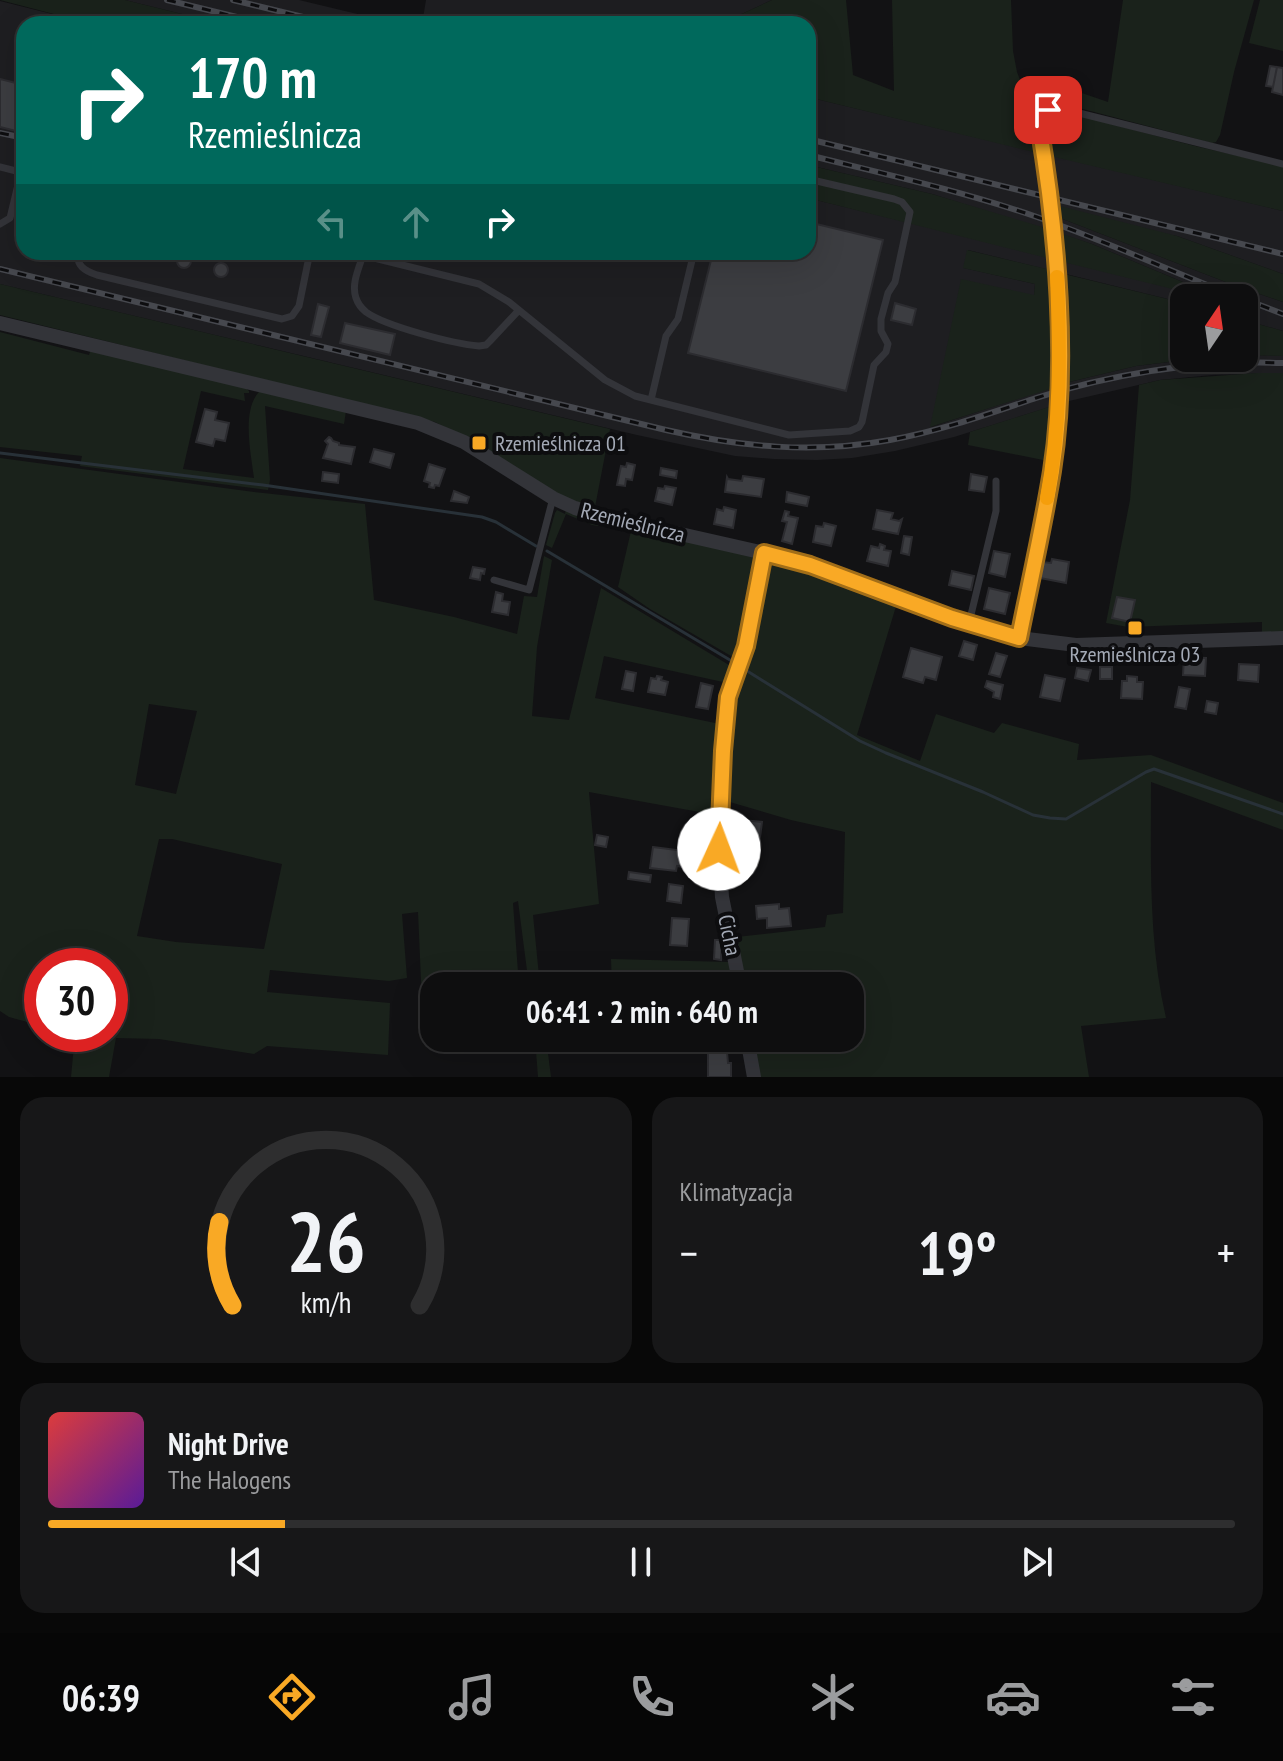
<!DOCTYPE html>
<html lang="pl">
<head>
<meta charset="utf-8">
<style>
	:root { --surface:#0e0e0f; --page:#171718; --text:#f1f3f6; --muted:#9b9c9e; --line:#2e2e2f; --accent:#f9a925 }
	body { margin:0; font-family:"PT Sans Narrow",sans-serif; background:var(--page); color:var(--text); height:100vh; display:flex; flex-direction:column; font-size:30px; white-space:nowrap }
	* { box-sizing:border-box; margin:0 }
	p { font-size:26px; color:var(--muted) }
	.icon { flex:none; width:44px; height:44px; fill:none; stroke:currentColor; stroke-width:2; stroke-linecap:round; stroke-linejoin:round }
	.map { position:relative; height:1077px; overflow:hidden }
	.sheet { display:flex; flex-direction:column; gap:20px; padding:20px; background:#080808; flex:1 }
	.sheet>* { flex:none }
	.top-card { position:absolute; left:16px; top:16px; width:800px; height:244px; border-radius:24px; box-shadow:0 8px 32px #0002,0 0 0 2px var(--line); background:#00695c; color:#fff; overflow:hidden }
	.needle { width:52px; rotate:13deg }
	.fabs { position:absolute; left:1170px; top:284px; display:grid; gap:16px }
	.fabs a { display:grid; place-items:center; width:88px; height:88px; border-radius:16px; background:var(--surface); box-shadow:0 8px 32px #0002,0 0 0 2px var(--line); font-size:40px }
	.speed { position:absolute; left:24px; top:948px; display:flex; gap:16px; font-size:40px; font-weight:700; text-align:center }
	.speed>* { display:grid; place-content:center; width:104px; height:104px; border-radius:50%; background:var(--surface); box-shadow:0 8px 32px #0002,0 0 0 2px var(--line); line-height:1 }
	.speed .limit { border:12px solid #d22; background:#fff; color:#111 }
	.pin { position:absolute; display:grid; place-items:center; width:68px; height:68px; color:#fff; margin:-34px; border-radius:16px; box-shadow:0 4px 12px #0006 }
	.me { position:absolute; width:88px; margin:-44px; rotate:2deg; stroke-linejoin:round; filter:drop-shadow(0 0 6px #0008) }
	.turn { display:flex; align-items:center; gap:28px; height:168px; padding:0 40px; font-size:36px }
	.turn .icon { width:104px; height:104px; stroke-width:2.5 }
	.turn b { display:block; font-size:56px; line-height:68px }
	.lanes { display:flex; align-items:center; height:76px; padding:0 40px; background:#0003; justify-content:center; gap:40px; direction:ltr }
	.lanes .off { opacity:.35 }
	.big { font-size:60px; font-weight:700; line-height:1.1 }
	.sheet .widget { flex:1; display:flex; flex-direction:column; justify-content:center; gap:12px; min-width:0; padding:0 28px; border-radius:24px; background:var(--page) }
	.sheet .dial { align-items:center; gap:0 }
	.dial svg { height:208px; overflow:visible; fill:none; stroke:var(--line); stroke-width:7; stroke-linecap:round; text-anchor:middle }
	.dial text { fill:var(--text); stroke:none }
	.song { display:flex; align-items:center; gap:24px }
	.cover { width:96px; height:96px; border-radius:12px; background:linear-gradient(135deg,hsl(0 70% 55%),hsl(270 70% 35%)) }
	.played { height:8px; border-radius:4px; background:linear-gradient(90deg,var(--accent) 20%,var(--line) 20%) }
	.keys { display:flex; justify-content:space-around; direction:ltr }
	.heat { display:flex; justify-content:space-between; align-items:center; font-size:44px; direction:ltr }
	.sheet .tiles { flex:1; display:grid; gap:20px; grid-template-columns:1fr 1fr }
	.widget:last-child { grid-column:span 2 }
	.trip { position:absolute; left:420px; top:972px; width:444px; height:80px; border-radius:24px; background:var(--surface); box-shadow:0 8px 32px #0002,0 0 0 2px var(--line); font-weight:700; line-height:80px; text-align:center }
	.dock { display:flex; height:128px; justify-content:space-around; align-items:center; background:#060606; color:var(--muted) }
	.dock .icon { width:56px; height:56px }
	.dock .active { color:var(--accent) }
	.dock b { font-size:36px; color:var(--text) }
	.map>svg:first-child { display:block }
	.built { fill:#1e1e21 }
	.green { fill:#1a221b; fill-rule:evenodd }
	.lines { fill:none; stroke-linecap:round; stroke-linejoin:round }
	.stream { stroke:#283138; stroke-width:3 }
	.building { fill:#3c3d41; stroke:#2c2c30; stroke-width:2 }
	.service { stroke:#333439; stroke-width:7 }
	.minor { stroke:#333439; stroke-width:14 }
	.rail-casing { stroke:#46484e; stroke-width:6 }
	.rail { stroke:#0d0d0f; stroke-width:3; stroke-dasharray:9; stroke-linecap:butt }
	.route-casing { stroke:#a26e18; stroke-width:20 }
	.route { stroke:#f9a925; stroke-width:14 }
	.slow { stroke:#f59e0b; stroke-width:14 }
	.poi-dot { fill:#f9a925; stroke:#0d0d0f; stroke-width:3 }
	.labels { text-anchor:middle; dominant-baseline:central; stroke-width:8; stroke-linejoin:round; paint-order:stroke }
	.poi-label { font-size:22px; fill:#a3a9b5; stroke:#0d0d0f; text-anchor:start }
	.street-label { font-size:22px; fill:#a3a9b5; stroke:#0d0d0f }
</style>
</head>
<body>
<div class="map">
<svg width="1283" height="1077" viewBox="0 0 1283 1077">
	<rect width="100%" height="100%" fill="#121214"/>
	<path class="built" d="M125 0H299L399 24H222Z
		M426 0H772L720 24H422Z
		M0 1 92 24H24V252H808V198L1128 276 1209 298H1184V303L968 250 964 268 1035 284 1034 295 931 427 1065 383 1136 366 1201 358H1244V355H1255L1283 356V373L1212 375 1160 380 1069 401 954 437 895 451 852 458 817 460 774 459 735 456 637 435 0 284Z
		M808 97 1283 211V274L1177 236 1055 216 1236 286 1283 302V331L1244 320V298H1221L1092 244 932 194 808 165Z"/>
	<path class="green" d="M0 0H125L222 24H92Z
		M772 0H846L853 75 894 91 892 0H1011L1013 51 1017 72 1031 109 1038 153 808 97V24H720Z
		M1123 0H1254L1234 72 1220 135 1216 142 1212 143 1060 103 1046 104 1035 102 1025 77H1035L1108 102Z
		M1260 0H1283V51L1249 43Z
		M1057 110 1195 146 1283 166V211L1046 155 1042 121 1048 113Z
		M808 165 932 194 1049 229 1051 259 808 198Z
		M1056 205 1177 236 1283 274V302L1236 286 1055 216Z
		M1057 232 1092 244 1221 298H1209L1059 261Z
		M967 250 1051 270 1055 339 1053 388 930 427 961 279 1034 295 1035 284 963 268Z
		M1060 273 1184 303V358H1201L1136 366 1065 383Z
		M0 284 610 429 595 507C549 496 513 467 474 443 461 435 448 429 435 422L0 315Z
		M1244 320 1283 331V356L1244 355Z
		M0 332 89 355 91 349 244 386 249 391V393H244L245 401 201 391 183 469 254 478C251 454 241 409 260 391L346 411 344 424 265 406 270 480 268 490 80 466 82 456 0 447Z
		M1257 373H1283V633L1262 635V622L1128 627 1106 623 1130 500 1139 385 1160 380Z
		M1055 405 1048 461 968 445 970 432Z
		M0 458 254 492 365 504 374 600 454 617 517 634 524 596 537 597 544 556 552 560 537 647 532 716 569 720 601 588 734 668 729 679 723 682 604 656 595 698 720 724 716 815 589 792 599 904 533 915 540 986H529L518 901 513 903 519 986H434V1003H422L418 912 402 914 407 978 389 981 270 970 267 992 390 1003 388 1055 267 1046 254 1054 159 1039 116 1038 109 1077H71L75 1034H110V966H42V1026L9 1017 0 1011ZM149 704 197 711 176 794 135 785ZM159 839H172L282 864 264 949 176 942 137 936Z
		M566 509 752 554 757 559 738 660 650 609 618 587 631 531 592 525 566 514 552 548 546 545 555 513 557 510 565 514Z
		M768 561 809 571 897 603 857 735 920 761 936 714 994 733 1002 723 1079 744 1077 760 1151 755 1283 803V830L1151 782C1151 861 1148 940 1166 1018L1081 1026 1089 1077H759L752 1038H850V986H744L737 937 825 927 827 915 843 913 845 832 791 820 723 800 734 699Z
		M611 959 730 962 734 986H612Z
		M535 1038H546L551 1077H538Z"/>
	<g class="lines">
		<path class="stream" d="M0 453 263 485 482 517 496 522 536 546
			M547 551 735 663
			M744 669 860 741 886 753 983 792 1033 815 1050 818 1066 819 1146 772 1154 769 1283 814"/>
	</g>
	<path class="building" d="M1270 66 1277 67 1273 87 1266 86Z
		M1277 67 1283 68V95L1272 92Z
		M0 79 24 85V133L0 127Z
		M808 222 883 240 846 391 688 353 713 252H808Z
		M177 261a7 7 0 1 1 14 0a7 7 0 1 1-14 0Z
		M214 270a7 7 0 1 1 14 0a7 7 0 1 1-14 0Z
		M895 303 916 309 912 325 891 320Z
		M318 304 329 307 321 337 311 335Z
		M345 323 395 334 390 355 340 343Z
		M205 409 217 412 215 420 229 423 225 441 215 439 213 446 196 442Z
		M329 437 331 438 333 441 339 443V445L355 447 351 464 323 458 328 444 325 441Z
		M374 449 394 454 390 468 370 462Z
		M627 463 635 465 632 480 626 479 625 486 617 485 621 466 626 467Z
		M429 464 445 469 439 486 435 485 434 488 429 487 430 483 424 481Z
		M661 468 677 471 676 478 660 475Z
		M323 472 339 474 338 483 322 481Z
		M971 474 987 477 984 492 969 490Z
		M743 476 764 479 761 497 725 492 727 477 728 479 742 481Z
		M665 486 676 488 672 505 655 501 658 488 664 489Z
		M454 491 469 497 467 503 451 501Z
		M787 492 809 497 807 506 786 502Z
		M724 507 736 510 733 528 714 524 717 509 723 511Z
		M877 510 893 513 891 519 899 521 902 519 898 534 873 529Z
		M785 511 789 512 788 516 798 518 792 544 782 541 787 522 782 521Z
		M824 523 836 526 831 546 813 542 816 526 823 527Z
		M904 536 912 537 909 555 901 553Z
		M880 544 885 546 884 550 891 551 888 566 867 561 871 546 879 548Z
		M994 551 1010 554 1005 577 989 573Z
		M1052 559 1069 562 1066 583 1040 578 1043 562 1051 563Z
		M473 567 485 569 484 574 481 573 480 580 470 578Z
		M952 571 974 576 971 590 949 585Z
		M989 588 1010 593 1005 614 984 609Z
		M496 592 503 594 502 601 510 602 508 615 492 612Z
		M1117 597 1135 600 1130 622 1112 618Z
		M964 641 977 645 973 660 959 656Z
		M911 648 942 657 936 680 925 677 923 683 903 677Z
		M996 653 1007 656 1000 677 989 674Z
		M1184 657 1206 658 1205 676 1183 675Z
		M1239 664 1259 665 1258 682 1238 680Z
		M1100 667H1112V679H1100Z
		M1077 668 1091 670 1088 681 1075 678Z
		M626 671 636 673 633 691 622 689Z
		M1045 675 1065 679 1060 701 1040 697Z
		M657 676 662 677 661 680 668 682 665 695 648 692 651 678 656 679Z
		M1127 676 1137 677V682H1143L1142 699 1121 698 1122 681H1127Z
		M987 681 1003 685 1000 699 993 697 994 692 985 687Z
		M701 683 713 686 708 709 696 707Z
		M1179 687 1190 689 1186 709 1175 707Z
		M1207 701 1218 703 1216 714 1205 712Z
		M742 820 762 822 758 853 738 851Z
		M597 835 608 837 606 847 595 845Z
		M653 847 685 851 683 867 677 866 676 871 650 868Z
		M629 872 651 875 650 882 628 879Z
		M669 884 683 886 681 903 667 901Z
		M779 904V909L789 908 791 926 767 928V918L757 919 756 906Z
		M672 918 689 919 687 946 670 945Z
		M715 940H722L721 960 714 959Z
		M708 1052H727L728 1063H731V1077H708Z"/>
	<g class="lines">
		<path class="service" d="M0 167 24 173
			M0 224 10 218 21 172
			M78 252C76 266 85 271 97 275L282 319 292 316 299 306 310 252
			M350 252 479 284 509 302 605 380 635 396 789 435 850 431 859 427 862 422 874 365 886 352 888 344 881 331V319L888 293 895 282 910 212 902 202 894 199 808 179
			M363 255C359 268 351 284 356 298 358 304 361 308 366 312 385 326 454 344 479 346L486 345 490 341 519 310
			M651 400 666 336 678 319 694 252
			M494 580 529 590 553 498
			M969 623 996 511V481
			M1019 638C1030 583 1043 527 1052 471 1054 455 1055 438 1056 422 1065 323 1055 222 1039 125V117C1045 109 1054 107 1063 109L1283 164"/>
		<path class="minor" d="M0 323 418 423 464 442 553 498 575 508 601 516 764 553 810 565 952 618 1019 638 1076 645 1283 638
			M740 986 722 897 719 849 722 768 728 697 746 646 764 553
			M747 1038 754 1077"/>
		<g class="rail-casing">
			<path id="rail" d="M167 0 266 24
				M233 0 332 24
				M0 133 24 138
				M808 139 1283 254
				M808 155C885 174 962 191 1037 217 1106 241 1172 272 1240 298
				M0 269 666 430C740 447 814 454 890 440 940 431 988 414 1036 398 1116 373 1200 360 1283 363
				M1244 299 1283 314"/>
		</g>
		<use href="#rail" class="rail"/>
	</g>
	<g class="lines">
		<g class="route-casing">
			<path id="route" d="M719 849 723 751 728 697 746 646 764 553 810 565 952 618 1019 638C1030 583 1043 527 1052 471 1069 363 1057 232 1039 125V117L1048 110"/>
		</g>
		<use href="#route" class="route"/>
		<path class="slow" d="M1047 498C1061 425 1060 351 1057 277"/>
	</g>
	<g class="poi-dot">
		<rect x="471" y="435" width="16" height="16" rx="4"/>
		<rect x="1127" y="620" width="16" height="16" rx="4"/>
	</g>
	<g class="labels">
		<g class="poi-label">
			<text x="495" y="443">Rzemieślnicza 01</text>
			<text x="1135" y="654" text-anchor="middle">Rzemieślnicza 03</text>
		</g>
		<g class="street-label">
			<text transform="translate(633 522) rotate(14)">Rzemieślnicza</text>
			<text transform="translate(730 935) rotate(78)">Cicha</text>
		</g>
	</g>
</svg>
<div class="fabs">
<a><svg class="needle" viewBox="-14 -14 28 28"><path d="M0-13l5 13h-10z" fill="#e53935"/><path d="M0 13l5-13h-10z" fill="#9b9c9e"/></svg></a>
</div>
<div class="speed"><div class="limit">30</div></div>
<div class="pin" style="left:1048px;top:110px;background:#d93025"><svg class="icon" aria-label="arrive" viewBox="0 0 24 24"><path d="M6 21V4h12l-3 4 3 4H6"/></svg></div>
<svg class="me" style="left:719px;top:849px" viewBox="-20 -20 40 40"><circle r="19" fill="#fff"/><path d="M0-13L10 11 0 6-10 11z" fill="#f9a925"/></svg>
<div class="trip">06:41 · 2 min · 640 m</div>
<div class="top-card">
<div class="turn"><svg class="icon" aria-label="right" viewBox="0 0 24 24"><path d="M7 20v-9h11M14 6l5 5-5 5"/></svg><div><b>170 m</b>Rzemieślnicza</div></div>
<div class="lanes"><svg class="icon off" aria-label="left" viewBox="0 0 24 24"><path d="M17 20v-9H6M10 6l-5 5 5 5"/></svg><svg class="icon off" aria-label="ahead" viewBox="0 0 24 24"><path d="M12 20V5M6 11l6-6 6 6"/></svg><svg class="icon" aria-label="right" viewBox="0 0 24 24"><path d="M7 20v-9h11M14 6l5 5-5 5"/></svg></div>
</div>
</div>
<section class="sheet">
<div class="tiles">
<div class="widget dial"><svg viewBox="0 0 100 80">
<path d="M14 69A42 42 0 1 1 86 69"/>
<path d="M14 69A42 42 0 0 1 9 37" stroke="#f9a925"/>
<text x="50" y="56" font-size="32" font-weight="700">26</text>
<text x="50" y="72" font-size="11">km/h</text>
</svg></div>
<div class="widget"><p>Klimatyzacja</p>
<div class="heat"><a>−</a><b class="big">19°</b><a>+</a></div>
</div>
<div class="widget">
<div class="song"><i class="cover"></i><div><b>Night Drive</b><p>The Halogens</p></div></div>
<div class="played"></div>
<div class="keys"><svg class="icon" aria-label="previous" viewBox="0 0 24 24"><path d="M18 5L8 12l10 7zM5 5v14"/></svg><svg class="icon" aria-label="pause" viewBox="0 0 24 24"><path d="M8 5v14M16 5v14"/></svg><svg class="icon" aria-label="next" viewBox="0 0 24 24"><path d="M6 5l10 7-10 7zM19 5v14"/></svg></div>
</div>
</div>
</section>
<nav class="dock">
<b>06:39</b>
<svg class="icon active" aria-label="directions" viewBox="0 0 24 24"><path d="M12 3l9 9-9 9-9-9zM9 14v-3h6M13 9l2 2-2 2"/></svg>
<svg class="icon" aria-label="music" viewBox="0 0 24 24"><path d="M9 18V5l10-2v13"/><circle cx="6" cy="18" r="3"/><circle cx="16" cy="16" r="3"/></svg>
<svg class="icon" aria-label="phone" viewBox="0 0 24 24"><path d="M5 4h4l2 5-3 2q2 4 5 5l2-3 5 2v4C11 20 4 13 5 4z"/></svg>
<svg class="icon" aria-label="climate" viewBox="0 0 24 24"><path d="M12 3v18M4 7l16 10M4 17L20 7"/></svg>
<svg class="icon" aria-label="car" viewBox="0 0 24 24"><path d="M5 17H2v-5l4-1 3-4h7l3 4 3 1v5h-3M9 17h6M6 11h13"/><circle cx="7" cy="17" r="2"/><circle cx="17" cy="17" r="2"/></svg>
<svg class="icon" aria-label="filters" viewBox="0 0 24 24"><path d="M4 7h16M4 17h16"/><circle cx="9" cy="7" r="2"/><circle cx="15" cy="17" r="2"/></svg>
</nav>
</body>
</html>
